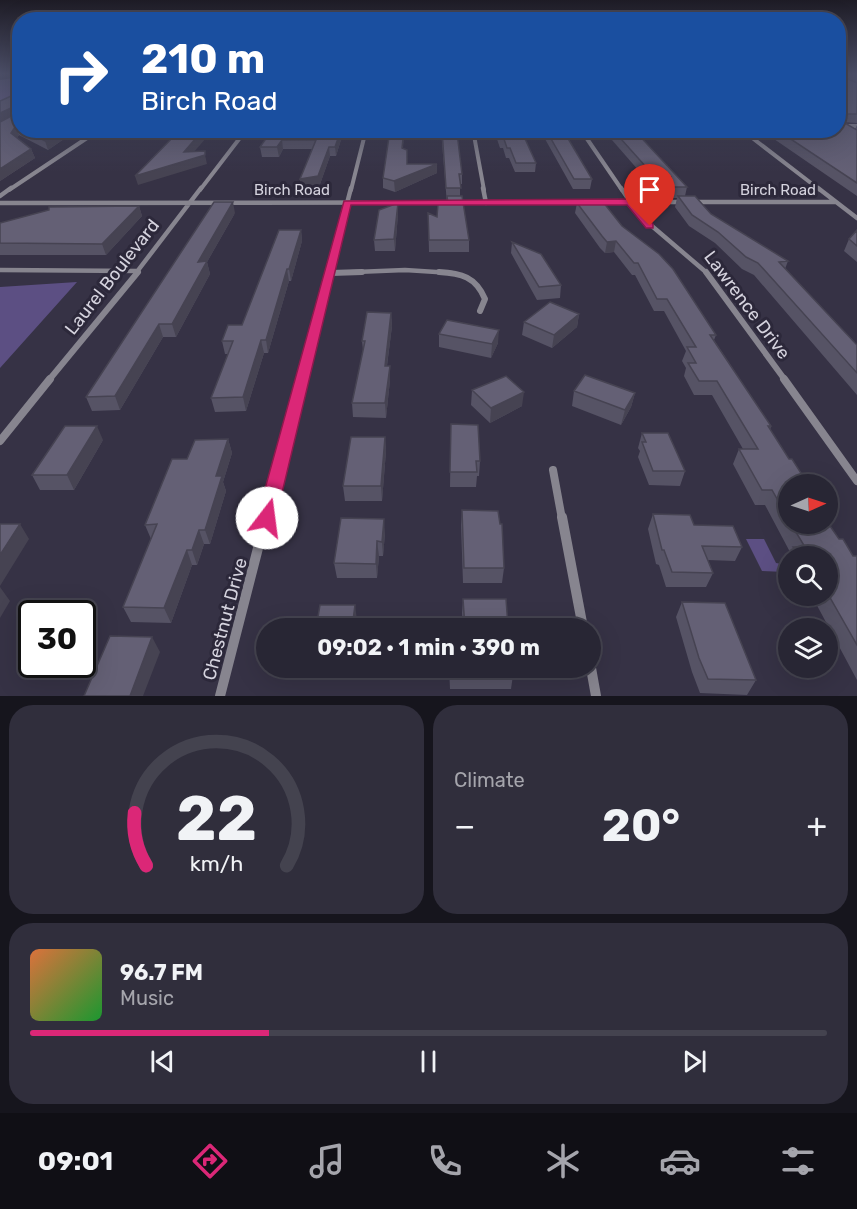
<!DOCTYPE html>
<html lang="en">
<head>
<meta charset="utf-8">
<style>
	:root { --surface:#282634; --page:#302e3c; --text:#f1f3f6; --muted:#a5a5ac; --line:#44434f; --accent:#db2777 }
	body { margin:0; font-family:Rubik,sans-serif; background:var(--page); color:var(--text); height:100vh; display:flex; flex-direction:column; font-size:22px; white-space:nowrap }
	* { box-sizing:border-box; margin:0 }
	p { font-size:20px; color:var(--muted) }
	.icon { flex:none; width:33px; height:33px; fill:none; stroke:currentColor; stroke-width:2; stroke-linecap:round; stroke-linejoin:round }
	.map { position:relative; height:696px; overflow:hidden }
	.details { display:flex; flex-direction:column; gap:9px; padding:9px; background:#16151d; flex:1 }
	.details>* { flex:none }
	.top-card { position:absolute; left:12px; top:12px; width:834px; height:126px; border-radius:24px; box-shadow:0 6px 24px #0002,0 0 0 2px var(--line); background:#1a4fa0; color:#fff; overflow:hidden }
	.needle { width:39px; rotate:87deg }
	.fabs { position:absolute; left:778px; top:474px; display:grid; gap:12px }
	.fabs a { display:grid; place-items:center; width:60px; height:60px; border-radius:50%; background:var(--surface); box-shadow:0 6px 24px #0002,0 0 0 2px var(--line); font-size:30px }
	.speed { position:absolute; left:18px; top:600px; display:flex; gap:12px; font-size:30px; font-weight:700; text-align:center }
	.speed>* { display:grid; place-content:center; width:78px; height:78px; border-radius:50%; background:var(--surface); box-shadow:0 6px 24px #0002,0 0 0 2px var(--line); line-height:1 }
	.speed .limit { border:3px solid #111; border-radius:9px; background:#fff; color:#111 }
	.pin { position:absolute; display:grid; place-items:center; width:51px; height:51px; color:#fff; margin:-62px -26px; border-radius:50% 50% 50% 0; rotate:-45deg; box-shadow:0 0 6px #0007 }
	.pin .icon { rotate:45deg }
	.me { position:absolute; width:66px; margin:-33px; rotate:15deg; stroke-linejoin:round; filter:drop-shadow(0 0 4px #0008) }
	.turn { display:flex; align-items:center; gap:21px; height:126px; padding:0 30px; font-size:27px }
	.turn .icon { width:78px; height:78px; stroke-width:2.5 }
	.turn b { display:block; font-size:42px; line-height:51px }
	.big { font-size:45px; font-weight:700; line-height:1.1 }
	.details .tile { flex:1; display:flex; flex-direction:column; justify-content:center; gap:9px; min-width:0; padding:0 21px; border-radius:24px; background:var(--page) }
	.details .dial { align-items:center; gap:0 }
	.dial svg { height:156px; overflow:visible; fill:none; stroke:var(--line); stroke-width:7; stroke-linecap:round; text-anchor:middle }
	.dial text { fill:var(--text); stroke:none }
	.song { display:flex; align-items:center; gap:18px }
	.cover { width:72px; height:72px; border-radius:9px; background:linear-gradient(135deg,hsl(20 70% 55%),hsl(130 70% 35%)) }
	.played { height:6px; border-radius:3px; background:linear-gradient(90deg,var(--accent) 30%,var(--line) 30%) }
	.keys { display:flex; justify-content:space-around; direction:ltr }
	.heat { display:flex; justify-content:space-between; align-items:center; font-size:33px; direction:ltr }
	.details .tiles { flex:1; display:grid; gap:9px; grid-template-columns:1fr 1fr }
	.tile:last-child { grid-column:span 2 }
	.trip { position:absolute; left:256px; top:618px; width:345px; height:60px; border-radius:30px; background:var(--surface); box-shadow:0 6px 24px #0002,0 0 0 2px var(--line); font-weight:700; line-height:60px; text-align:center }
	.tabs { display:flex; height:96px; justify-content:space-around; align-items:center; background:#100f15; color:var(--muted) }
	.tabs .icon { width:42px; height:42px }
	.tabs .active { color:var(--accent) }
	.tabs b { font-size:27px; color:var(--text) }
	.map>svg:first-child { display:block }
	.forest { fill:#6e6296 }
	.water { fill:#5c4f83 }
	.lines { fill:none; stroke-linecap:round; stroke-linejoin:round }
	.street-far4 { stroke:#87858f; stroke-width:4 }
	.street-far3 { stroke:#87858f; stroke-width:4.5 }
	.street-far2 { stroke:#87858f; stroke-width:6 }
	.street-far1 { stroke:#87858f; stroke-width:8 }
	.street { stroke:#87858f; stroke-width:10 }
	.wall { fill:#565365 }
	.shaded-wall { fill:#464352 }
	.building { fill:#646075; stroke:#464352; stroke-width:1.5 }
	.route { fill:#db2777; stroke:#8e194d; stroke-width:1.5 }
	.labels { text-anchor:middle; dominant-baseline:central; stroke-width:6; stroke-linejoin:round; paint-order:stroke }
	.far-street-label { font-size:15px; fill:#d5d3de; stroke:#2c283a }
	.street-label { font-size:18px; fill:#d5d3de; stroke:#2c283a }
</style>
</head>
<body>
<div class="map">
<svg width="857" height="696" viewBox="0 0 857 696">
	<rect width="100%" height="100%" fill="#363245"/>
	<path class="forest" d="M19 77V94L0 103V80Z"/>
	<path class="water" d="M77 282 0 368V287Z
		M746 539H764L776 563 782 564 785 572 762 571Z"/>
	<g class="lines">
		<path class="street-far4" d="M838 126H857
			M473 130 484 190
			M581 130 622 190
			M742 130 820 190
			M9 190 99 130
			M200 190 246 130
			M351 190 366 130"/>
		<path class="street-far3" d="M483 188 486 203
			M621 188 639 215 707 273
			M818 188 857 218
			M0 196 11 188
			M694 202H836
			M0 203 683 202
			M0 270 138 271
			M136 273 201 188
			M329 273 351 188
			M331 273 405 270 452 273"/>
		<path class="street-far2" d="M439 272C461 273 476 277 485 299L480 311
			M706 272 785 380
			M331 273 362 272
			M49 380 138 272
			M301 380 329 272"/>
		<path class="street-far1" d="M784 379 857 481
			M0 441 50 379
			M553 470 562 519
			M266 519 302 379"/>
		<path class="street" d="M562 517 583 628
			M591 668 596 696
			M220 696 266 517"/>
	</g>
	<path class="wall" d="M838 74H857V123L843 122 855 129 857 125V196L761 130H838Z
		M20 92V130H77L48 150 19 135 17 138 31 149 35 158 0 181V101Z
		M272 130H344L336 156H330L319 187 301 189 300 179 312 149H283L279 157H262L260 147Z
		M404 130 403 148 407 164 437 173 395 192 383 188V178Z
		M441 130H456L462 174V184H460V196L469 240V252H429L428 213 437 217 447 204Z
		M494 130H521L536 163 535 172H515L509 158H506L503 148H500Z
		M540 130H563L592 179 590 189H573Z
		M605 130H634L687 187 685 196 711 214 788 261 785 269 857 345V395L754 275 742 269 715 243 689 226 675 207 677 198H669L663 191 664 187H653L605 132Z
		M577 203 622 226 716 335 714 340 771 426 770 430 789 484V524H828L839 539 853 556H857V680L813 598H804L803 596H828V556H789V569L785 562 790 552 765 505H755L733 464 739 449H743L712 395H694L684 376 686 368 682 361 686 351 664 311H654L635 275H632L614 252 605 253 600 248 575 213Z
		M139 206 142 216 106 255H0V223Z
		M235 213 207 262 210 274 176 337H163L120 410 92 411 86 397Z
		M398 214 395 251H375L374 240Z
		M301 230 302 241 291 281H289L268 353H264L246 411 215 412 211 398 228 354H225L222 341 242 325Z
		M857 230V262L844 251 849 239Z
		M512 242 561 285 560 298 537 300 511 253Z
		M391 313 392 326 387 366H390V380L386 418 353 417 352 403 363 350 362 341Z
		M579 314 577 327 552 348 522 335 524 322Z
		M439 334 498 343 491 358 439 347Z
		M472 390 522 406 490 423 471 405Z
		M574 391 635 393 631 407 621 425 572 406Z
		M451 424 480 461 479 476H477L476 487H450Z
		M642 433 685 471 680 486 649 485 638 457 640 451 638 448Z
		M385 437 386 451 382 501H345L343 486Z
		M228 439 232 453 223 482 226 491 210 544H204L197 565H192L171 623 131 622 123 607 151 539 145 525 187 459Z
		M103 440 74 490H40L32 475Z
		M462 510 504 568 502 583H463L461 525Z
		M653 514 694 525 742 547 735 561 708 560 713 573 706 587H666L659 565 656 564 648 529Z
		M385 533 383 556H379L377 578H337L334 563Z
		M463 599 508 626 512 628H463L462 613Z
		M682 602 756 680 747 695 700 693 692 672 676 617Z
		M314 668H352L351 672H315Z
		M449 668H512L513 675 511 689H450Z"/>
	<path class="shaded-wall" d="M15 106 18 114 0 123V113Z
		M15 127 19 135 14 142 11 133Z
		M61 130H77L48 150 45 141Z
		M203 130H213L187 160 205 155 207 164 138 185 135 176 184 152Z
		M341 130H344L336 156 335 147Z
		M282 140 283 149 279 157 277 147Z
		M329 147 330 156 319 187 301 189 300 179Z
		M31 149 35 158 0 181V169Z
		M437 164V173L395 192 394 181Z
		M233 202 235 213 207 262 210 274 176 337 172 324 198 262Z
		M398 203V214L395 251 394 239Z
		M139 206 142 216 106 255 102 244Z
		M301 230 302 241 291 281 289 269Z
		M616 241 614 252 605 253 607 242Z
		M287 269 289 281 268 353 266 340Z
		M391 313 392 326 385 380V366Z
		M579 314 577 327 552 348 554 335Z
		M159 324 163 337 120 410 115 396Z
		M499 330 498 343 491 358 492 344Z
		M261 340 264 353 246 411 243 397Z
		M390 366V380L386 418 385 403Z
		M524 392 522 406 490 423 491 408Z
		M635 393 631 407 621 425 625 410Z
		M97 426 103 440 74 490 67 475Z
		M385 437 386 451 382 501 381 486Z
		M228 439 232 453 223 482 226 491 210 544 205 530 216 476Z
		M384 519 385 533 383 556 382 542Z
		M20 524 29 539 0 586V555Z
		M199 530 204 544 197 565 192 550Z
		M377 541 379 556 377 578 376 564Z
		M187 550 192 565 171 623 164 608Z
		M0 587 10 601 0 618Z
		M355 605 357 620 356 628H352Z
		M152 637 160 652 143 696H130Z"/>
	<path class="building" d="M838 74 857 83V114H838Z
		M20 92V107L15 106 0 113V101Z
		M20 110V129L15 127 11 133 31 149 0 169V122L19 112Z
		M838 119 857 130V183L777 130H838Z
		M23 130H61L45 141Z
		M180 130H203L184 152 205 151V155L135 176Z
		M272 130H341L335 147H329L318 176 300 179 316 140H282L277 147H260Z
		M390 130H404L402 148 407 150V164H437L394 181 383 178Z
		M442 130H456L457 133 462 174H459L461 188H446Z
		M498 130H521L536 163H516L510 148H507L504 139H501Z
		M546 130H563L592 179H574Z
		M613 130H634L687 187H671L666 180 670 177H655Z
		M447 196H462L469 240H429L428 213 437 217 438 204H448Z
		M678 196H695L711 214 788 261 779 262 857 345V373L758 263 746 257 718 232 692 215Z
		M214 202H233L198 262 207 261 172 324H159L115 396 86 397Z
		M603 202 622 226 659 254 673 269 716 335H710L771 426H768L789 459H792L808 484H789V520L772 490H762L739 449H758L717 381H699L688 363H696L687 347H696L667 299H657L638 263H634L616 241 607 242 602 236 577 203Z
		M398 203 394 239 374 240 379 210Z
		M139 206 102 244 0 243V223L49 210V207Z
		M279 230H301L289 269H287L266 340H261L243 397 211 398 233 341H222L228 325H242Z
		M857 230V246L849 239Z
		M512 242 541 254 561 285 539 287Z
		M550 302 579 314 554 335 524 322Z
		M367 312 391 313 385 366H390L385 403H352L365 341H362Z
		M447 320 499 330 492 344 439 334Z
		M585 375 635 393 625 410 574 391Z
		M506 376 524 392 491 408 472 390Z
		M451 424 478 425 480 461H476L477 472H450Z
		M65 426H97L67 475H32Z
		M642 433H668L685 471H653L642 442H646Z
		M351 437H385L381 486H343Z
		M228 439 216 476H222L205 530H199L192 550H187L164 608 123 607 157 524 145 525 172 459H187L195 440Z
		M462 510 498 511 500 524H502L504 568H464Z
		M653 514 690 515 694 525 733 526 742 547 702 546 713 573 672 572 664 550H662Z
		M341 518 384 519 382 542 377 541 376 564 334 563Z
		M828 523 839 539H843L853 556H857V645L828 594V556H799L793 547H805L791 524H828Z
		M0 524H20L0 555Z
		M463 599H506L508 626H512V628H465Z
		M682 602 725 603 756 680 708 679 699 658Z
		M320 605H355L352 628H316Z
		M110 636 152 637 130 696H84Z
		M450 668H512L513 675 450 674Z"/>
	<linearGradient id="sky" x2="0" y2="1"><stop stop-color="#1e1c26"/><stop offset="0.43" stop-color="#4c4f68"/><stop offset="1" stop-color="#4c4f68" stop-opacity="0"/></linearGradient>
	<rect width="857" height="172" fill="url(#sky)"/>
	<path class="route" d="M629 199 653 224V228H646L627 205H351L276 518 274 523 267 525 260 523 257 518 344 201Z"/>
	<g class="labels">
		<g class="far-street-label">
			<text x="292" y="190">Birch Road</text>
			<text x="778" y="190">Birch Road</text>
		</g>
		<g class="street-label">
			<text transform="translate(112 277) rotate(-52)">Laurel Boulevard</text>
			<text transform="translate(747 305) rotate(53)">Lawrence Drive</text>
			<text transform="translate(225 619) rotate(-75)">Chestnut Drive</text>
		</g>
	</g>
</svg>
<div class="fabs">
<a><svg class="needle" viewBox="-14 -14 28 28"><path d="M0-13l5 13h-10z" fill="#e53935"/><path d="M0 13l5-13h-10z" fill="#a5a5ac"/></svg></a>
<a><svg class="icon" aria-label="search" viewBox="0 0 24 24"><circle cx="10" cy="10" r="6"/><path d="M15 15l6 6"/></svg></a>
<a><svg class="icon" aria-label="layers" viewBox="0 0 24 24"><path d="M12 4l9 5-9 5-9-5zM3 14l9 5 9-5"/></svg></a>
</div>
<div class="speed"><div class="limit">30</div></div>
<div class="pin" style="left:650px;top:226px;background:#d93025"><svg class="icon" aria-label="arrive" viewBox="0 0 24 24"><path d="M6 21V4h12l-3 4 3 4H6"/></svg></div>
<svg class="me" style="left:267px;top:518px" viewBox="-20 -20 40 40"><circle r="19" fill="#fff"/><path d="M0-13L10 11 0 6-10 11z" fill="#db2777"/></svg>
<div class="trip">09:02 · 1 min · 390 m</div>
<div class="top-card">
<div class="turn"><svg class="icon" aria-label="right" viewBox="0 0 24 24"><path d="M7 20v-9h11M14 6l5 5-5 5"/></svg><div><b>210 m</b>Birch Road</div></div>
</div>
</div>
<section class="details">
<div class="tiles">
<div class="tile dial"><svg viewBox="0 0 100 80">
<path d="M14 69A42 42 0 1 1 86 69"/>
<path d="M14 69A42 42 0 0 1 8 42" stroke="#db2777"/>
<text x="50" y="56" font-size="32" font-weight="700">22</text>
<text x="50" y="72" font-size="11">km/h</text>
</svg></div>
<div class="tile"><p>Climate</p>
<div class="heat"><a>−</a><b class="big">20°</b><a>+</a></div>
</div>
<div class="tile">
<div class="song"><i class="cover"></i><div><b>96.7 FM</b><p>Music</p></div></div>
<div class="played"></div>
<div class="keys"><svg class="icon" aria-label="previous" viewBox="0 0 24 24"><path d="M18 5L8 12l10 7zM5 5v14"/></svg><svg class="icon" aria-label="pause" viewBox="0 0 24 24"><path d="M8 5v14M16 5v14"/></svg><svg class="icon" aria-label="next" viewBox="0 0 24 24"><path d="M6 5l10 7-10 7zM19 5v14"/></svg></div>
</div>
</div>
</section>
<nav class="tabs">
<b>09:01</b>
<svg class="icon active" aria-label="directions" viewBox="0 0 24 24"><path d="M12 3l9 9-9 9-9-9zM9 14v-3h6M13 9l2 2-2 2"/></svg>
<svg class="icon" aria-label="music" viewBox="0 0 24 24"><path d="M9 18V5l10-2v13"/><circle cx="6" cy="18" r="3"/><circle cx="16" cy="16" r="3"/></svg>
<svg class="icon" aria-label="phone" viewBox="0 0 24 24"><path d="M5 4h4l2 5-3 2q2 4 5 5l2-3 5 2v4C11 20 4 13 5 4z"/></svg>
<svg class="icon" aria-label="climate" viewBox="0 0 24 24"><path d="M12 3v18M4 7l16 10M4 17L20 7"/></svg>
<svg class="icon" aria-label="car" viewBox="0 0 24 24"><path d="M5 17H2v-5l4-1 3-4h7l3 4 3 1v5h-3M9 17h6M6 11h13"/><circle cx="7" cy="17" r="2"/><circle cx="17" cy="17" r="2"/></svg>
<svg class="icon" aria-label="filters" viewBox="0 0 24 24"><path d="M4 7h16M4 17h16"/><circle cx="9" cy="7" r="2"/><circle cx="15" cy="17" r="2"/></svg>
</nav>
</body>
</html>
